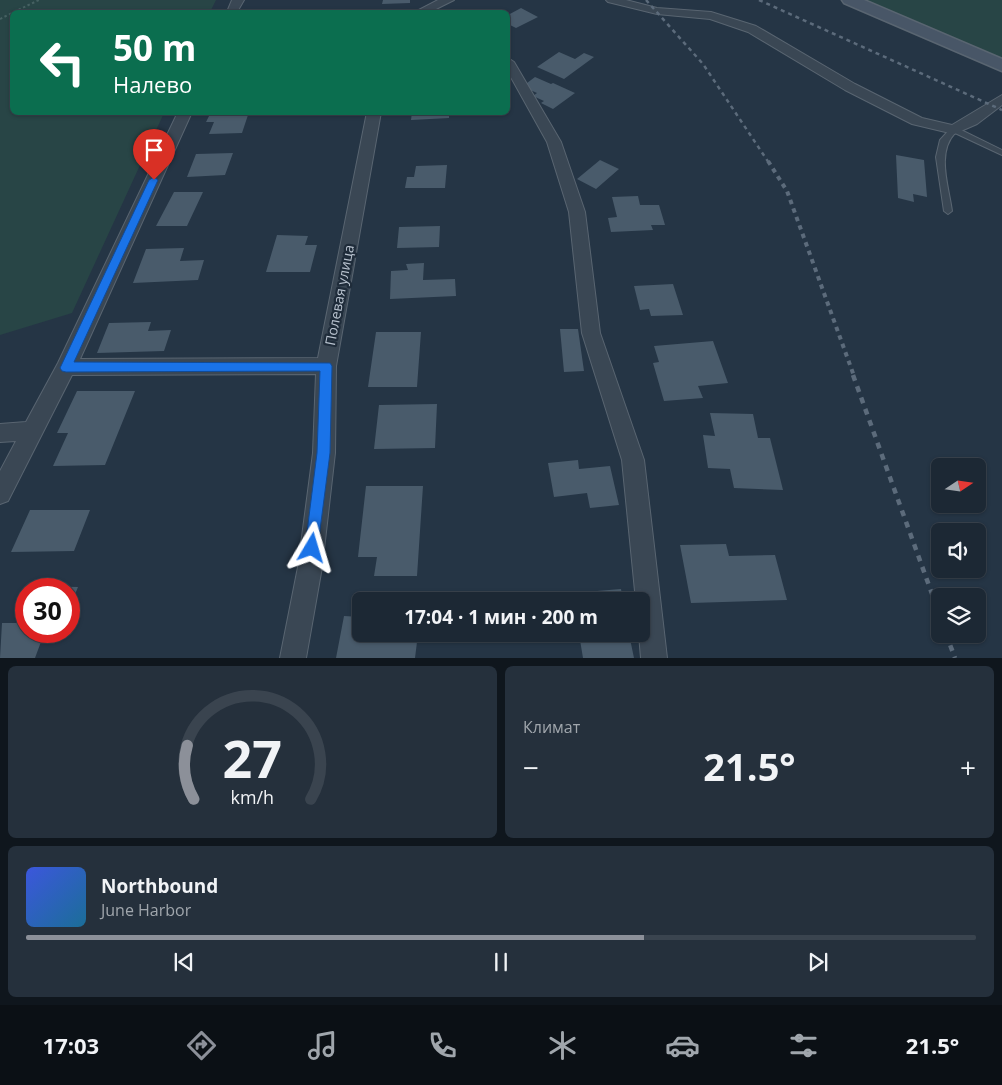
<!DOCTYPE html>
<html lang="ru">
<head>
<meta charset="utf-8">
<style>
	:root { --surface:#1c2834; --page:#25303c; --text:#f1f3f6; --muted:#a0a6ac; --line:#3a444f; --accent:#8c9099 }
	body { margin:0; font-family:"Open Sans",sans-serif; background:var(--page); color:var(--text); height:100vh; display:flex; flex-direction:column; font-size:19px; white-space:nowrap }
	* { box-sizing:border-box; margin:0 }
	p { font-size:16px; color:var(--muted) }
	.icon { flex:none; width:28px; height:28px; fill:none; stroke:currentColor; stroke-width:2; stroke-linecap:round; stroke-linejoin:round }
	.map { position:relative; height:658px; overflow:hidden }
	.panel { display:flex; flex-direction:column; gap:8px; padding:8px; background:#0f161d; flex:1 }
	.panel>* { flex:none }
	.hud { position:absolute; left:10px; top:10px; width:500px; height:105px; border-radius:8px; box-shadow:0 1px 4px #0004,0 0 0 1px var(--line); background:#0b6e4f; color:#fff; overflow:hidden }
	.needle { width:32px; rotate:77deg }
	.tools { position:absolute; left:931px; top:458px; display:grid; gap:10px }
	.tools a { display:grid; place-items:center; width:55px; height:55px; border-radius:8px; background:var(--surface); box-shadow:0 1px 4px #0004,0 0 0 1px var(--line); font-size:25px }
	.speed { position:absolute; left:15px; top:578px; display:flex; gap:10px; font-size:25px; font-weight:700; text-align:center }
	.speed>* { display:grid; place-content:center; width:65px; height:65px; border-radius:50%; background:var(--surface); box-shadow:0 1px 4px #0004,0 0 0 1px var(--line); line-height:1 }
	.speed .limit { border:8px solid #d22; background:#fff; color:#111 }
	.pin { position:absolute; display:grid; place-items:center; width:42px; height:42px; color:#fff; margin:-51px -21px; border-radius:50% 50% 50% 0; rotate:-45deg; box-shadow:0 0 5px #0007 }
	.pin .icon { rotate:45deg }
	.me { position:absolute; width:55px; margin:-28px; rotate:7deg; stroke-linejoin:round; filter:drop-shadow(0 0 4px #0008) }
	.turn { display:flex; align-items:center; gap:18px; height:105px; padding:0 20px; font-size:22px }
	.turn .icon { width:65px; height:65px; stroke-width:2.5 }
	.turn b { display:block; font-size:35px; line-height:42px }
	.big { font-size:38px; font-weight:700; line-height:1.1 }
	.panel .tile { flex:1; display:flex; flex-direction:column; justify-content:center; gap:8px; min-width:0; padding:0 18px; border-radius:8px; background:var(--page) }
	.panel .dial { align-items:center; gap:0 }
	.dial svg { height:130px; overflow:visible; fill:none; stroke:var(--line); stroke-width:7; stroke-linecap:round; text-anchor:middle }
	.dial text { fill:var(--text); stroke:none }
	.song { display:flex; align-items:center; gap:15px }
	.cover { width:60px; height:60px; border-radius:8px; background:linear-gradient(135deg,hsl(230 70% 55%),hsl(200 70% 35%)) }
	.played { height:5px; border-radius:2px; background:linear-gradient(90deg,var(--accent) 65%,var(--line) 65%) }
	.keys { display:flex; justify-content:space-around; direction:ltr }
	.heat { display:flex; justify-content:space-between; align-items:center; font-size:28px; direction:ltr }
	.panel .tiles { flex:1; display:grid; gap:8px; grid-template-columns:1fr 1fr }
	.tile:last-child { grid-column:span 2 }
	.trip { position:absolute; left:352px; top:592px; width:298px; height:50px; border-radius:8px; background:var(--surface); box-shadow:0 1px 4px #0004,0 0 0 1px var(--line); font-weight:700; line-height:50px; text-align:center }
	.tab-bar { display:flex; height:80px; justify-content:space-around; align-items:center; background:#0b1015; color:var(--muted) }
	.tab-bar .icon { width:35px; height:35px }
	.tab-bar .on { color:var(--accent) }
	.tab-bar b { font-size:22px; color:var(--text) }
	.map>svg:first-child { display:block }
	.green { fill:#284546 }
	.building { fill:#495b6b }
	.lines { fill:none; stroke-linecap:round; stroke-linejoin:round }
	.lane-casing { stroke:#596571; stroke-width:2 }
	.street-casing { stroke:#596571; stroke-width:2 }
	.secondary-casing { stroke:#596571; stroke-width:3 }
	.path { stroke:#466162; stroke-width:2; stroke-dasharray:2.5 2.5; stroke-linecap:butt }
	.lane { fill:#3a4754; fill-rule:evenodd }
	.street { fill:#3a4754; fill-rule:evenodd }
	.secondary { fill:#485667; fill-rule:evenodd }
	.rail-far2 { stroke:#5c6b7b; stroke-width:2.5; stroke-dasharray:4 4; stroke-linecap:butt }
	.rail-far1 { stroke:#5c6b7b; stroke-width:4; stroke-dasharray:4.5 4.5; stroke-linecap:butt }
	.rail { stroke:#5c6b7b; stroke-width:4.5; stroke-dasharray:6 6; stroke-linecap:butt }
	.route { fill:#1a73e8; stroke:#114b97 }
	.labels { text-anchor:middle; dominant-baseline:central; stroke-width:4.5; stroke-linejoin:round; paint-order:stroke }
	.street-label { font-size:14px; fill:#b8c2ce; stroke:#1f2c3a }
</style>
</head>
<body>
<div class="map">
<svg width="1002" height="658" viewBox="0 0 1002 658">
	<rect width="100%" height="100%" fill="#253545"/>
	<path class="green" d="M0 0H216L210 12H12V112L164 113 72 313 0 335Z
		M864 0H1002V61Z"/>
	<path class="building" d="M383 0H410V3L382 4Z
		M521 8 538 17 516 28 508 24V15Z
		M559 52 575 59 584 53 594 57 564 79 537 67Z
		M535 77 551 84 553 83 575 93 553 109 541 103 544 101 533 96 537 93 528 89 527 83Z
		M211 112H249L242 133 209 134 214 122H206Z
		M412 112H449V118L411 120Z
		M233 153 225 175 187 177 196 154Z
		M896 155 924 160 927 197 913 194 914 202 898 198Z
		M600 160 619 169 596 189 577 179Z
		M447 165 445 188H405L407 177H414L416 166Z
		M174 192H203L187 226H156Z
		M638 196 640 205H659L665 225H651L653 230 611 232 608 218 617 217 612 197Z
		M440 226 439 247 397 248 399 227Z
		M277 235 308 236 305 245H317L310 272H266Z
		M184 248 180 261 204 260 198 280 133 283 146 249Z
		M424 263 423 280 455 279 456 296 390 299 391 271 408 270 406 264Z
		M673 284 683 315 651 316 649 309 640 310 634 286Z
		M151 322 148 331 171 330 164 351 97 353 109 323Z
		M560 329H578L584 371 564 372Z
		M376 332H421L417 387H368Z
		M713 341 728 383 698 386 703 398 664 401 653 363 659 362 654 346Z
		M77 391H135L105 465 53 466 68 433H57Z
		M437 404 435 448 374 449 379 405Z
		M710 413 753 414 758 438H770L783 490 734 488 730 469 708 468 703 435 715 436Z
		M578 460 579 469 610 466 619 505 590 508 587 493 554 497 548 463Z
		M366 486H423L417 576H374L377 557H358Z
		M30 510H90L74 551 11 552Z
		M726 544 729 556 775 555 787 600 691 603 680 545Z
		M34 586 78 587 69 609V589H33Z
		M621 589 623 601H574L573 593Z
		M26 605V631H45L35 658H0L2 623H18Z
		M344 616 361 617V634H418L415 658H336Z
		M579 634H629L634 658H583Z"/>
	<g class="lines">
		<g class="lane-casing">
			<path id="lane" d="M951 128H957L1002 150V155L955 133C936 153 949 187 952 211L948 214 944 211 936 157 940 140Z"/>
		</g>
		<g class="street-casing">
			<path id="street" d="M232 0H244L237 12H227Z
				M438 0H454L430 12H415Z
				M606 0H626L657 8 711 12 756 26 855 84 922 118 952 125 1002 95V105L977 124 954 134 912 124 845 90 748 32 710 19 657 14 608 2Z
				M508 58 514 62 561 142 585 212 600 333 644 460 667 658H641L639 634H641V601H636L622 460 582 333 569 212 547 142 508 72Z
				M178 112H192L80 359 318 358 367 112H381L336 366 335 453 322 567 306 658H280L298 567 313 453 316 374 72 375 8 501 0 504V471L16 441 0 442V424L26 422 58 363Z"/>
		</g>
		<g class="secondary-casing">
			<path id="secondary" d="M842 0H864L1002 59V71L844 3Z"/>
		</g>
		<path class="path" d="M14 12 39 0
			M0 19 12 13"/>
		<use href="#lane" class="lane"/>
		<use href="#street" class="street"/>
		<use href="#secondary" class="secondary"/>
		<path class="rail-far2" d="M646 0 703 64 769 163
			M759 0 1002 110"/>
		<path class="rail-far1" d="M768 161 787 191 854 376"/>
		<path class="rail" d="M853 375 940 616
			M946 634 955 658"/>
	</g>
	<path class="route" d="M154 177 158 180 74 362 330 363 332 366 330 453 317 553 312 555 307 553 305 548 317 453 320 371 66 372 62 371 60 368 149 180Z"/>
	<g class="labels">
		<g class="street-label">
			<text transform="translate(339 295) rotate(-79)">Полевая улица</text>
		</g>
	</g>
</svg>
<div class="tools">
<a><svg class="needle" viewBox="-14 -14 28 28"><path d="M0-13l5 13h-10z" fill="#e53935"/><path d="M0 13l5-13h-10z" fill="#a0a6ac"/></svg></a>
<a><svg class="icon" aria-label="sound" viewBox="0 0 24 24"><path d="M4 9h4l5-4v14l-5-4H4zM17 9q2 3 0 6"/></svg></a>
<a><svg class="icon" aria-label="layers" viewBox="0 0 24 24"><path d="M12 4l9 5-9 5-9-5zM3 14l9 5 9-5"/></svg></a>
</div>
<div class="speed"><div class="limit">30</div></div>
<div class="pin" style="left:154px;top:180px;background:#d93025"><svg class="icon" aria-label="arrive" viewBox="0 0 24 24"><path d="M6 21V4h12l-3 4 3 4H6"/></svg></div>
<svg class="me" style="left:312px;top:548px" viewBox="-20 -20 40 40"><path d="M0-17L14 15 0 8-14 15z" fill="#1a73e8" stroke="#fff" stroke-width="4"/></svg>
<div class="trip">17:04 · 1 мин · 200 m</div>
<div class="hud">
<div class="turn"><svg class="icon" aria-label="left" viewBox="0 0 24 24"><path d="M17 20v-9H6M10 6l-5 5 5 5"/></svg><div><b>50 m</b>Налево</div></div>
</div>
</div>
<section class="panel">
<div class="tiles">
<div class="tile dial"><svg viewBox="0 0 100 80">
<path d="M14 69A42 42 0 1 1 86 69"/>
<path d="M14 69A42 42 0 0 1 10 36" stroke="#8c9099"/>
<text x="50" y="56" font-size="32" font-weight="700">27</text>
<text x="50" y="72" font-size="11">km/h</text>
</svg></div>
<div class="tile"><p>Климат</p>
<div class="heat"><a>−</a><b class="big">21.5°</b><a>+</a></div>
</div>
<div class="tile">
<div class="song"><i class="cover"></i><div><b>Northbound</b><p>June Harbor</p></div></div>
<div class="played"></div>
<div class="keys"><svg class="icon" aria-label="previous" viewBox="0 0 24 24"><path d="M18 5L8 12l10 7zM5 5v14"/></svg><svg class="icon" aria-label="pause" viewBox="0 0 24 24"><path d="M8 5v14M16 5v14"/></svg><svg class="icon" aria-label="next" viewBox="0 0 24 24"><path d="M6 5l10 7-10 7zM19 5v14"/></svg></div>
</div>
</div>
</section>
<nav class="tab-bar">
<b>17:03</b>
<svg class="icon on" aria-label="directions" viewBox="0 0 24 24"><path d="M12 3l9 9-9 9-9-9zM9 14v-3h6M13 9l2 2-2 2"/></svg>
<svg class="icon" aria-label="music" viewBox="0 0 24 24"><path d="M9 18V5l10-2v13"/><circle cx="6" cy="18" r="3"/><circle cx="16" cy="16" r="3"/></svg>
<svg class="icon" aria-label="phone" viewBox="0 0 24 24"><path d="M5 4h4l2 5-3 2q2 4 5 5l2-3 5 2v4C11 20 4 13 5 4z"/></svg>
<svg class="icon" aria-label="climate" viewBox="0 0 24 24"><path d="M12 3v18M4 7l16 10M4 17L20 7"/></svg>
<svg class="icon" aria-label="car" viewBox="0 0 24 24"><path d="M5 17H2v-5l4-1 3-4h7l3 4 3 1v5h-3M9 17h6M6 11h13"/><circle cx="7" cy="17" r="2"/><circle cx="17" cy="17" r="2"/></svg>
<svg class="icon" aria-label="filters" viewBox="0 0 24 24"><path d="M4 7h16M4 17h16"/><circle cx="9" cy="7" r="2"/><circle cx="15" cy="17" r="2"/></svg>
<b>21.5°</b>
</nav>
</body>
</html>
